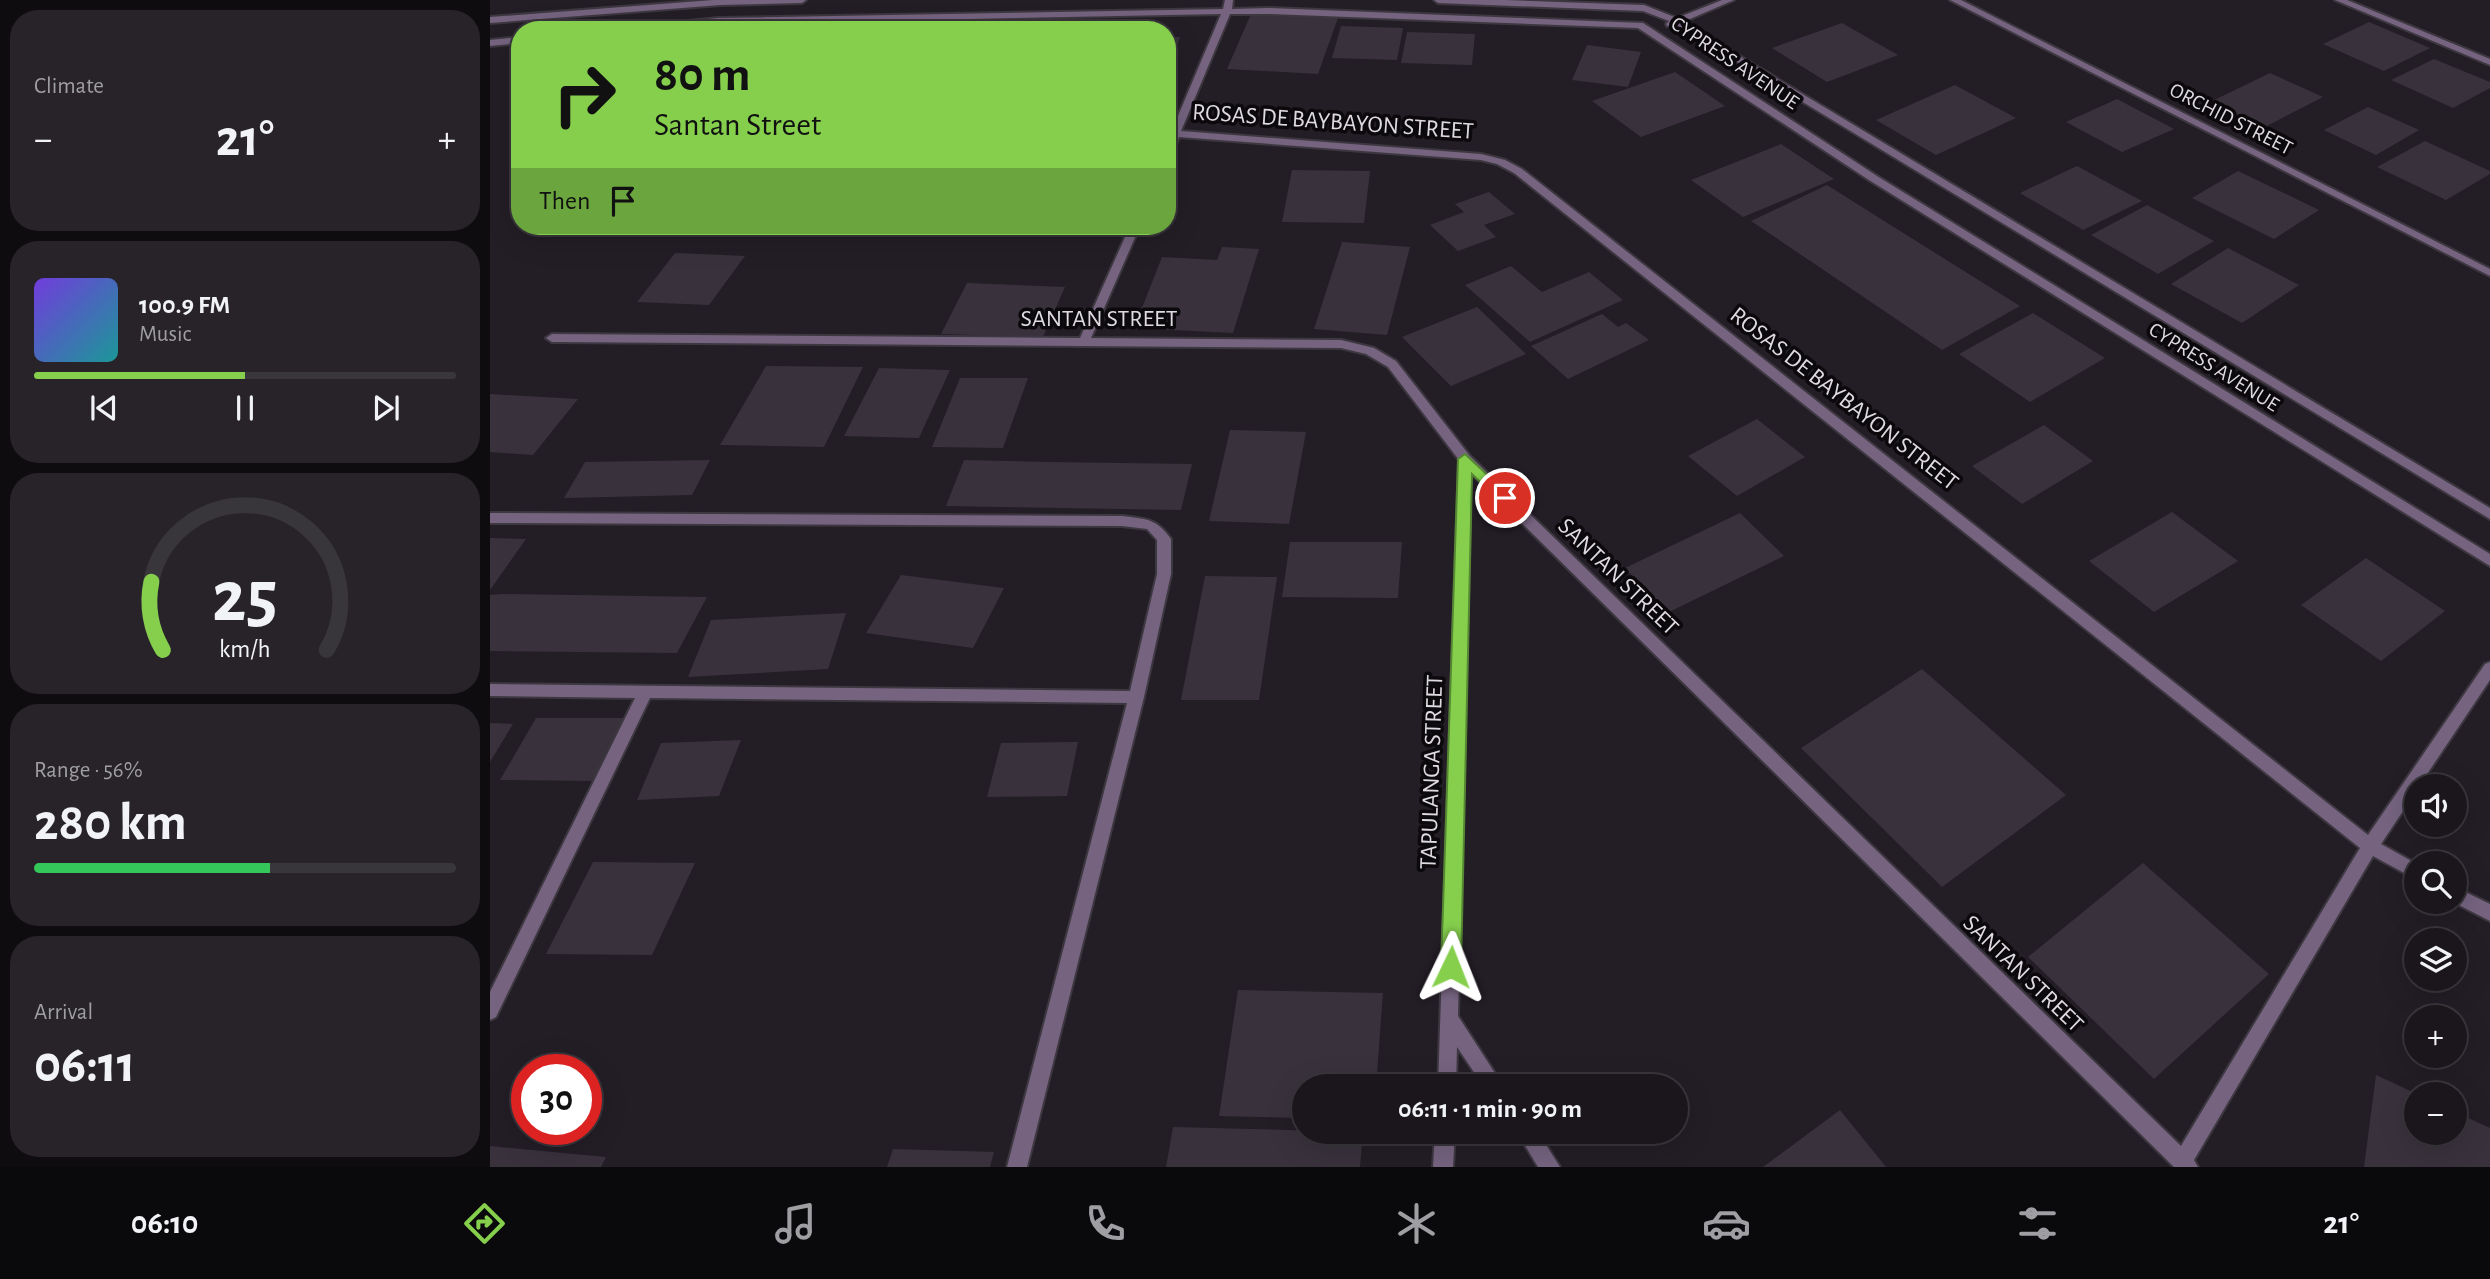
<!DOCTYPE html>
<html lang="en">
<head>
<meta charset="utf-8">
<style>
	:root { --surface:#1a161c; --page:#272329; --text:#f1f3f6; --muted:#9f9fa3; --line:#38353b; --accent:#85cf4d }
	body { margin:0; font-family:"Alegreya Sans",sans-serif; background:var(--page); color:var(--text); height:100vh; display:flex; flex-direction:column; font-size:26px; white-space:nowrap }
	* { box-sizing:border-box; margin:0 }
	p { font-size:23px; color:var(--muted) }
	.icon { flex:none; width:38px; height:38px; fill:none; stroke:currentColor; stroke-width:2; stroke-linecap:round; stroke-linejoin:round }
	.map { position:relative; flex:1; overflow:hidden }
	.details { display:flex; flex-direction:column; gap:10px; padding:10px; background:#0e0c0f; width:490px }
	.details>* { flex:none }
	.banner { position:absolute; left:21px; top:21px; width:665px; height:214px; border-radius:28px; box-shadow:0 7px 28px #0002,0 0 0 2px var(--line); background:#85cf4d; color:#111; overflow:hidden }
	.tools { position:absolute; left:1914px; top:774px; display:grid; gap:14px }
	.tools a { display:grid; place-items:center; width:63px; height:63px; border-radius:50%; background:var(--surface); box-shadow:0 7px 28px #0002,0 0 0 2px var(--line); font-size:35px }
	.speed { position:absolute; left:21px; top:1054px; display:flex; gap:14px; font-size:35px; font-weight:700; text-align:center }
	.speed>* { display:grid; place-content:center; width:91px; height:91px; border-radius:50%; background:var(--surface); box-shadow:0 7px 28px #0002,0 0 0 2px var(--line); line-height:1 }
	.speed .limit { border:10px solid #d22; background:#fff; color:#111 }
	.pin { position:absolute; display:grid; place-items:center; width:60px; height:60px; color:#fff; margin:-30px; border:4px solid #fff; border-radius:50%; box-shadow:0 2px 7px #0007 }
	.me { position:absolute; width:77px; margin:-38px; rotate:2deg; stroke-linejoin:round; filter:drop-shadow(0 0 5px #0008) }
	.turn { display:flex; align-items:center; gap:24px; height:147px; padding:0 28px; font-size:32px }
	.turn .icon { width:91px; height:91px; stroke-width:2.5 }
	.turn b { display:block; font-size:49px; line-height:60px }
	.then { display:flex; align-items:center; height:66px; padding:0 28px; background:#0003; gap:14px; font-size:26px }
	.big { font-size:52px; font-weight:700; line-height:1.1 }
	.details .widget { flex:1; display:flex; flex-direction:column; justify-content:center; gap:10px; min-width:0; padding:0 24px; border-radius:28px; background:var(--page) }
	.details .dial { align-items:center; gap:0 }
	.dial svg { height:182px; overflow:visible; fill:none; stroke:var(--line); stroke-width:7; stroke-linecap:round; text-anchor:middle }
	.dial text { fill:var(--text); stroke:none }
	.song { display:flex; align-items:center; gap:21px }
	.cover { width:84px; height:84px; border-radius:10px; background:linear-gradient(135deg,hsl(260 70% 55%),hsl(180 70% 35%)) }
	.played { height:7px; border-radius:4px; background:linear-gradient(90deg,var(--accent) 50%,var(--line) 50%) }
	.keys { display:flex; justify-content:space-around; direction:ltr }
	.heat { display:flex; justify-content:space-between; align-items:center; font-size:38px; direction:ltr }
	.charge { height:10px; border-radius:5px; background:linear-gradient(90deg,#34c759 56%,var(--line) 0) }
	.trip { position:absolute; left:802px; top:1074px; width:396px; height:70px; border-radius:35px; background:var(--surface); box-shadow:0 7px 28px #0002,0 0 0 2px var(--line); font-weight:700; line-height:70px; text-align:center }
	.menu { display:flex; height:112px; justify-content:space-around; align-items:center; background:#0a090b; color:var(--muted) }
	.menu .icon { width:49px; height:49px }
	.menu .selected { color:var(--accent) }
	.menu b { font-size:32px; color:var(--text) }
	main { display:flex; flex:1; min-height:0 }
	.map>svg:first-child { display:block }
	.building { fill:#39323c }
	.lines { fill:none; stroke-linecap:round; stroke-linejoin:round }
	.minor-casing { stroke:#3d3740; stroke-width:4 }
	.minor { fill:#75637f; fill-rule:evenodd }
	.route { fill:#85cf4d; stroke:#568732; stroke-width:2 }
	.labels { text-anchor:middle; dominant-baseline:central; stroke-width:7; stroke-linejoin:round; paint-order:stroke }
	.far-street-label { font-size:21px; fill:#dfdae1; stroke:#0b090c }
	.street-label { font-size:24px; fill:#dfdae1; stroke:#0b090c }
</style>
</head>
<body>
<main>
<section class="details">
<div class="widget"><p>Climate</p>
<div class="heat"><a>−</a><b class="big">21°</b><a>+</a></div>
</div>
<div class="widget">
<div class="song"><i class="cover"></i><div><b>100.9 FM</b><p>Music</p></div></div>
<div class="played"></div>
<div class="keys"><svg class="icon" aria-label="previous" viewBox="0 0 24 24"><path d="M18 5L8 12l10 7zM5 5v14"/></svg><svg class="icon" aria-label="pause" viewBox="0 0 24 24"><path d="M8 5v14M16 5v14"/></svg><svg class="icon" aria-label="next" viewBox="0 0 24 24"><path d="M6 5l10 7-10 7zM19 5v14"/></svg></div>
</div>
<div class="widget dial"><svg viewBox="0 0 100 80">
<path d="M14 69A42 42 0 1 1 86 69"/>
<path d="M14 69A42 42 0 0 1 9 39" stroke="#85cf4d"/>
<text x="50" y="56" font-size="32" font-weight="700">25</text>
<text x="50" y="72" font-size="11">km/h</text>
</svg></div>
<div class="widget"><p>Range · 56%</p><b class="big">280 km</b><div class="charge"></div></div>
<div class="widget"><p>Arrival</p><b class="big">06:11</b></div>
</section>
<div class="map">
<svg width="2000" height="1167" viewBox="0 0 2000 1167">
	<rect width="100%" height="100%" fill="#231d26"/>
	<path class="building" d="M761 14 848 18 828 74 737 69Z
		M1879 22 1940 48 1894 71 1833 44Z
		M1352 23 1408 55 1337 82 1282 48Z
		M851 26 913 28 907 60 842 58Z
		M917 32 985 34 982 65 911 63Z
		M677 37H690L678 70H677Z
		M1097 45 1151 52 1138 87 1082 80Z
		M1944 59 2000 82V88L1963 108 1901 80Z
		M1185 72 1235 106 1151 137 1102 101Z
		M1780 73 1833 97 1771 129 1718 103Z
		M1465 85 1526 118 1446 155 1386 120Z
		M1627 99 1684 129 1632 152 1576 122Z
		M1878 107 1929 130 1886 155 1834 130Z
		M1935 141 2000 171V174L1956 200 1887 167Z
		M1291 144 1344 179 1253 217 1201 180Z
		M1587 166 1652 201 1593 230 1530 193Z
		M802 170 880 171 874 223 792 222Z
		M1748 171 1829 210 1784 239 1702 198Z
		M1337 185 1399 224 1530 306 1452 350 1261 221Z
		M999 192 1025 214 994 225 1006 237 968 251 940 225 974 212 965 204Z
		M1657 205 1724 241 1668 274 1601 235Z
		M852 242 920 247 897 335 824 329Z
		M732 247 769 249 743 333 644 328 672 257 727 260Z
		M1738 248 1809 285 1752 323 1681 284Z
		M185 253 255 256 219 305 147 302Z
		M1021 266 1052 292 1099 272 1133 300 1040 342 975 285Z
		M477 283 575 287 553 337 451 334Z
		M987 307 1036 354 961 386 912 337Z
		M1543 313 1615 358 1540 402 1469 354Z
		M1112 314 1128 327 1136 323 1159 340 1078 379 1041 346Z
		M276 366 373 367 334 447 230 445Z
		M389 368 460 370 429 438 354 436Z
		M470 378H538L513 448 442 447Z
		M0 394 88 399 43 455 0 452Z
		M1267 419 1315 457 1247 496 1198 456Z
		M1554 425 1603 461 1532 504 1482 466Z
		M740 430 816 432 799 524 719 521Z
		M220 460 202 495 74 498 95 462Z
		M474 460 559 462 702 464 691 510 456 506Z
		M1682 512 1748 561 1664 612 1599 561Z
		M1250 513 1294 556 1177 613 1135 568Z
		M0 538 36 539 0 590Z
		M800 542H912L908 598 792 597Z
		M1876 558 1955 611 1891 661 1811 605Z
		M411 575 514 588 483 648 376 633Z
		M715 576 787 577 769 700H691Z
		M0 595 11 594 217 597 187 653 0 651Z
		M356 613 338 669 198 677 221 620Z
		M1432 669 1576 795 1452 887 1311 748Z
		M46 718H137L105 781 10 780Z
		M0 723 23 724 0 762Z
		M251 740 229 796 147 800 171 743Z
		M588 742 577 796 497 797 511 743Z
		M103 862 205 863 162 955 56 954Z
		M1653 863 1779 974 1664 1079 1538 957Z
		M748 990 893 993 886 1087H814V1118L729 1116Z
		M1886 1075 1927 1094V1132H1965V1112L2000 1128V1167H1874Z
		M1350 1110 1396 1167H1273Z
		M683 1127 873 1132 870 1167H676Z
		M0 1146 116 1157 111 1167H0Z
		M403 1149 504 1152 500 1167H397Z"/>
	<g class="lines">
		<g class="minor-casing">
			<path id="minor" d="M223 0H316L312 3 231 5 0 23V17Z
				M735 0H743L742 9 779 8 1153 23 1387 176 2000 554V566L1379 180 1148 28 779 14H740L691 131 991 154 1015 160 1032 169 1878 835 1995 664 2000 662V680L1929 786H1927V790L1891 844 1927 864V880L1883 856 1704 1160 1708 1167H1684L981 473 968 1016 1014 1087H994L967 1047 966 1087H948L969 460 898 367 876 354 851 348 62 342 56 338 62 334 590 338 640 226H650L601 338 851 340 884 348 906 361 980 456 1691 1146 1870 848 1024 173 1007 164 991 160 689 137 682 154 677 157V142L731 14 228 24 166 30H133L137 27 228 18 733 9Z
				M944 0H1015L1154 5 1187 18 1232 0H1244L1193 22 2000 508V519L1186 25 1177 26 1176 24 1179 21 1153 11 948 3Z
				M1460 0H1471L2000 269V276Z
				M1845 0H1857L2000 59V65Z
				M30 37V43L0 46V40Z
				M0 513 632 516C656 519 666 518 681 539V574L654 697 537 1167H517L637 703 160 698 6 1017 0 1020V992L145 698 0 696V684L640 691 667 574V540L657 529 632 526 0 523Z
				M1965 887 2000 904V921L1961 901H1965Z
				M945 1132H965L963 1167H943Z
				M1027 1132H1048L1070 1167H1048Z"/>
		</g>
		<use href="#minor" class="minor"/>
	</g>
	<path class="route" d="M975 454 1022 498 1020 501H1010L982 474 971 967 968 973 961 976 954 973 951 967 968 459Z"/>
	<g class="labels">
		<g class="far-street-label">
			<text transform="translate(1245 63) rotate(34)">CYPRESS AVENUE</text>
			<text transform="translate(1741 119) rotate(27)">ORCHID STREET</text>
			<text transform="translate(1724 367) rotate(32)">CYPRESS AVENUE</text>
		</g>
		<g class="street-label">
			<text transform="translate(843 122) rotate(4)">ROSAS DE BAYBAYON STREET</text>
			<text x="609" y="319">SANTAN STREET</text>
			<text transform="translate(1354 399) rotate(38)">ROSAS DE BAYBAYON STREET</text>
			<text transform="translate(1128 577) rotate(44)">SANTAN STREET</text>
			<text transform="translate(942 772) rotate(-88)">TAPULANGA STREET</text>
			<text transform="translate(1533 974) rotate(44)">SANTAN STREET</text>
		</g>
	</g>
</svg>
<div class="tools">
<a><svg class="icon" aria-label="sound" viewBox="0 0 24 24"><path d="M4 9h4l5-4v14l-5-4H4zM17 9q2 3 0 6"/></svg></a>
<a><svg class="icon" aria-label="search" viewBox="0 0 24 24"><circle cx="10" cy="10" r="6"/><path d="M15 15l6 6"/></svg></a>
<a><svg class="icon" aria-label="layers" viewBox="0 0 24 24"><path d="M12 4l9 5-9 5-9-5zM3 14l9 5 9-5"/></svg></a>
<a>+</a>
<a>−</a>
</div>
<div class="speed"><div class="limit">30</div></div>
<div class="pin" style="left:1015px;top:498px;background:#d93025"><svg class="icon" aria-label="arrive" viewBox="0 0 24 24"><path d="M6 21V4h12l-3 4 3 4H6"/></svg></div>
<svg class="me" style="left:961px;top:967px" viewBox="-20 -20 40 40"><path d="M0-17L14 15 0 8-14 15z" fill="#85cf4d" stroke="#fff" stroke-width="4"/></svg>
<div class="trip">06:11 · 1 min · 90 m</div>
<div class="banner">
<div class="turn"><svg class="icon" aria-label="right" viewBox="0 0 24 24"><path d="M7 20v-9h11M14 6l5 5-5 5"/></svg><div><b>80 m</b>Santan Street</div></div>
<div class="then">Then<svg class="icon" aria-label="arrive" viewBox="0 0 24 24"><path d="M6 21V4h12l-3 4 3 4H6"/></svg></div>
</div>
</div>
</main>
<nav class="menu">
<b>06:10</b>
<svg class="icon selected" aria-label="directions" viewBox="0 0 24 24"><path d="M12 3l9 9-9 9-9-9zM9 14v-3h6M13 9l2 2-2 2"/></svg>
<svg class="icon" aria-label="music" viewBox="0 0 24 24"><path d="M9 18V5l10-2v13"/><circle cx="6" cy="18" r="3"/><circle cx="16" cy="16" r="3"/></svg>
<svg class="icon" aria-label="phone" viewBox="0 0 24 24"><path d="M5 4h4l2 5-3 2q2 4 5 5l2-3 5 2v4C11 20 4 13 5 4z"/></svg>
<svg class="icon" aria-label="climate" viewBox="0 0 24 24"><path d="M12 3v18M4 7l16 10M4 17L20 7"/></svg>
<svg class="icon" aria-label="car" viewBox="0 0 24 24"><path d="M5 17H2v-5l4-1 3-4h7l3 4 3 1v5h-3M9 17h6M6 11h13"/><circle cx="7" cy="17" r="2"/><circle cx="17" cy="17" r="2"/></svg>
<svg class="icon" aria-label="filters" viewBox="0 0 24 24"><path d="M4 7h16M4 17h16"/><circle cx="9" cy="7" r="2"/><circle cx="15" cy="17" r="2"/></svg>
<b>21°</b>
</nav>
</body>
</html>
